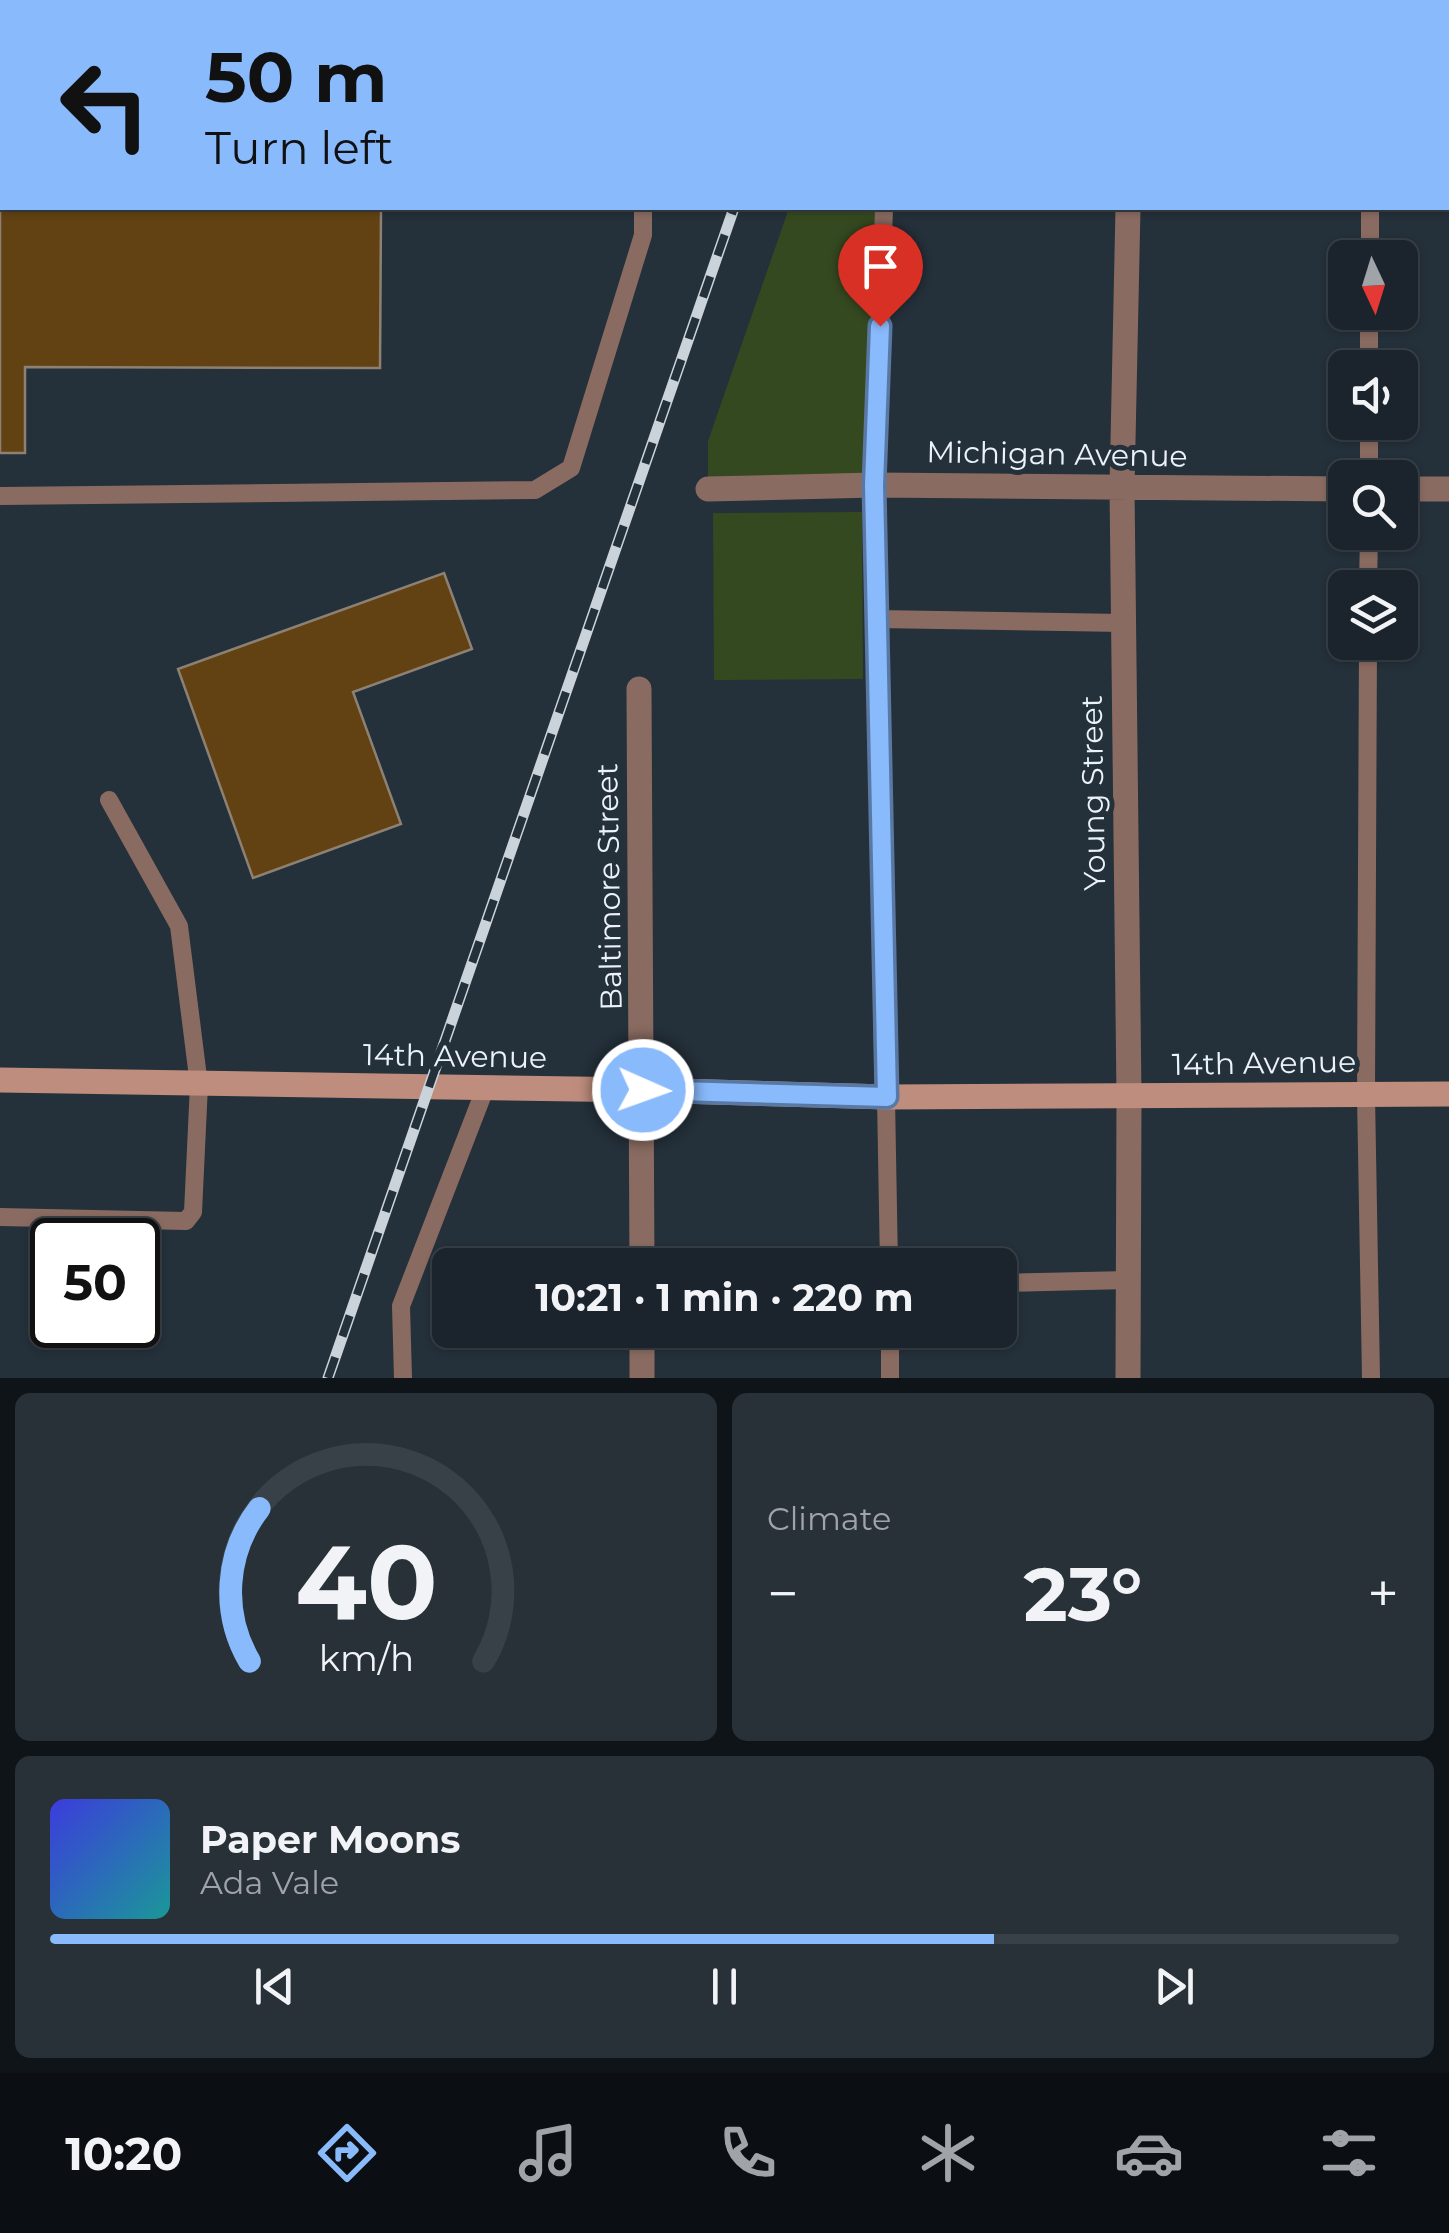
<!DOCTYPE html>
<html lang="en">
<head>
<meta charset="utf-8">
<style>
	:root { --surface:#1b242c; --page:#283038; --text:#f1f3f6; --muted:#a0a4a9; --line:#394148; --accent:#89bafc }
	body { margin:0; font-family:Montserrat,sans-serif; background:var(--page); color:var(--text); height:100vh; display:flex; flex-direction:column; font-size:38px; white-space:nowrap }
	* { box-sizing:border-box; margin:0 }
	p { font-size:32px; color:var(--muted) }
	.icon { flex:none; width:55px; height:55px; fill:none; stroke:currentColor; stroke-width:2; stroke-linecap:round; stroke-linejoin:round }
	.map { position:relative; height:1378px; overflow:hidden }
	.details { display:flex; flex-direction:column; gap:15px; padding:15px; background:#0f1418; flex:1 }
	.details>* { flex:none }
	.top-card { position:absolute; left:0px; top:0px; width:1450px; height:210px; box-shadow:0 2px 8px #0004,0 0 0 2px var(--line); background:#89bafc; color:#111; overflow:hidden }
	.needle { width:65px; rotate:176deg }
	.controls { position:absolute; left:1328px; top:240px; display:grid; gap:20px }
	.controls a { display:grid; place-items:center; width:90px; height:90px; border-radius:15px; background:var(--surface); box-shadow:0 2px 8px #0004,0 0 0 2px var(--line); font-size:50px }
	.speed { position:absolute; left:30px; top:1218px; display:flex; gap:20px; font-size:50px; font-weight:700; text-align:center }
	.speed>* { display:grid; place-content:center; width:130px; height:130px; border-radius:50%; background:var(--surface); box-shadow:0 2px 8px #0004,0 0 0 2px var(--line); line-height:1 }
	.speed .limit { border:5px solid #111; border-radius:15px; background:#fff; color:#111 }
	.pin { position:absolute; display:grid; place-items:center; width:85px; height:85px; color:#fff; margin:-102px -42px; border-radius:50% 50% 50% 0; rotate:-45deg; box-shadow:0 0 10px #0007 }
	.pin .icon { rotate:45deg }
	.me { position:absolute; width:110px; margin:-55px; rotate:92deg; stroke-linejoin:round; filter:drop-shadow(0 0 8px #0008) }
	.turn { display:flex; align-items:center; gap:35px; height:210px; padding:0 40px; font-size:45px }
	.turn .icon { width:130px; height:130px; stroke-width:2.5 }
	.turn b { display:block; font-size:70px; line-height:85px }
	.big { font-size:75px; font-weight:700; line-height:1.1 }
	.details .tile { flex:1; display:flex; flex-direction:column; justify-content:center; gap:15px; min-width:0; padding:0 35px; border-radius:15px; background:var(--page) }
	.details .dial { align-items:center; gap:0 }
	.dial svg { height:260px; overflow:visible; fill:none; stroke:var(--line); stroke-width:7; stroke-linecap:round; text-anchor:middle }
	.dial text { fill:var(--text); stroke:none }
	.song { display:flex; align-items:center; gap:30px }
	.cover { width:120px; height:120px; border-radius:15px; background:linear-gradient(135deg,hsl(240 70% 55%),hsl(180 70% 35%)) }
	.played { height:10px; border-radius:5px; background:linear-gradient(90deg,var(--accent) 70%,var(--line) 70%) }
	.keys { display:flex; justify-content:space-around; direction:ltr }
	.heat { display:flex; justify-content:space-between; align-items:center; font-size:55px; direction:ltr }
	.details .tiles { flex:1; display:grid; gap:15px; grid-template-columns:1fr 1fr }
	.tile:last-child { grid-column:span 2 }
	.trip { position:absolute; left:432px; top:1248px; width:585px; height:100px; border-radius:15px; background:var(--surface); box-shadow:0 2px 8px #0004,0 0 0 2px var(--line); font-weight:700; line-height:100px; text-align:center }
	.tabs { display:flex; height:160px; justify-content:space-around; align-items:center; background:#0b0e12; color:var(--muted) }
	.tabs .icon { width:70px; height:70px }
	.tabs .current { color:var(--accent) }
	.tabs b { font-size:45px; color:var(--text) }
	.map>svg:first-child { display:block }
	.green { fill:#354920 }
	.building { fill:#624213; stroke:#8d8173; stroke-width:2.5 }
	.lines { fill:none; stroke-linecap:round; stroke-linejoin:round }
	.service { stroke:#8a6b61; stroke-width:18 }
	.minor { stroke:#8a6b61; stroke-width:25 }
	.secondary { stroke:#be8d7d; stroke-width:25 }
	.rail-casing { stroke:#cbd3da; stroke-width:11 }
	.rail { stroke:#24303a; stroke-width:8; stroke-dasharray:22; stroke-linecap:butt }
	.route-casing { stroke:#5979a4; stroke-width:25 }
	.route { stroke:#89bafc; stroke-width:18 }
	.labels { text-anchor:middle; dominant-baseline:central; stroke-width:10; stroke-linejoin:round; paint-order:stroke }
	.street-label { font-size:30px; fill:#ebf2f9; stroke:#24303a }
</style>
</head>
<body>
<div class="map">
<svg width="1449" height="1378" viewBox="0 0 1449 1378">
	<rect width="100%" height="100%" fill="#24303a"/>
	<path class="green" d="M789 208H884L875 485 708 489V441Z
		M862 512 863 679 714 680 713 513Z"/>
	<path class="building" d="M0 0H521L2 2V208H381L380 368 25 367V453H0Z
		M444 573 472 649 353 692 401 824 253 878 178 669Z"/>
	<g class="lines">
		<path class="service" d="M641 0V2
			M890 2V0
			M1381 2 1383 0
			M884 208 875 485 889 1265
			M1370 258V208
			M1369 368V312
			M1369 478V422
			M0 496 535 490 571 468 643 235V208
			M1368 588 1369 532
			M877 619 1124 623
			M1368 642 1366 1095 1371 1378
			M0 1217 186 1221 193 1212 199 1085 179 926 109 800
			M1000 1283 1128 1280
			M890 1330V1378
			M403 1378 401 1306 485 1089"/>
		<path class="minor" d="M1132 2 1133 0
			M708 489 875 485 1345 489
			M1400 489H1449
			M639 689 642 1265
			M642 1378V1330
			M1128 1378 1129 1097 1122 488 1128 208"/>
		<path class="secondary" d="M0 1080 643 1090 887 1097 1449 1094"/>
		<g class="rail-casing">
			<path id="rail" d="M804 2 805 0
				M328 1378 734 208"/>
		</g>
		<use href="#rail" class="rail"/>
	</g>
	<g class="lines">
		<g class="route-casing">
			<path id="route" d="M643 1090 887 1097 874 485 880 326"/>
		</g>
		<use href="#route" class="route"/>
	</g>
	<g class="labels">
		<g class="street-label">
			<text transform="translate(1057 454) rotate(1)">Michigan Avenue</text>
			<text transform="translate(1093 793) rotate(-91)">Young Street</text>
			<text transform="translate(609 887) rotate(-91)">Baltimore Street</text>
			<text transform="translate(455 1056) rotate(1)">14th Avenue</text>
			<text transform="translate(1264 1063) rotate(-1)">14th Avenue</text>
		</g>
	</g>
</svg>
<div class="controls">
<a><svg class="needle" viewBox="-14 -14 28 28"><path d="M0-13l5 13h-10z" fill="#e53935"/><path d="M0 13l5-13h-10z" fill="#a0a4a9"/></svg></a>
<a><svg class="icon" aria-label="sound" viewBox="0 0 24 24"><path d="M4 9h4l5-4v14l-5-4H4zM17 9q2 3 0 6"/></svg></a>
<a><svg class="icon" aria-label="search" viewBox="0 0 24 24"><circle cx="10" cy="10" r="6"/><path d="M15 15l6 6"/></svg></a>
<a><svg class="icon" aria-label="layers" viewBox="0 0 24 24"><path d="M12 4l9 5-9 5-9-5zM3 14l9 5 9-5"/></svg></a>
</div>
<div class="speed"><div class="limit">50</div></div>
<div class="pin" style="left:880px;top:326px;background:#d93025"><svg class="icon" aria-label="arrive" viewBox="0 0 24 24"><path d="M6 21V4h12l-3 4 3 4H6"/></svg></div>
<svg class="me" style="left:643px;top:1090px" viewBox="-20 -20 40 40"><circle r="17" fill="#89bafc" stroke="#fff" stroke-width="3"/><path d="M0-11L8 9 0 5-8 9z" fill="#fff"/></svg>
<div class="trip">10:21 · 1 min · 220 m</div>
<div class="top-card">
<div class="turn"><svg class="icon" aria-label="left" viewBox="0 0 24 24"><path d="M17 20v-9H6M10 6l-5 5 5 5"/></svg><div><b>50 m</b>Turn left</div></div>
</div>
</div>
<section class="details">
<div class="tiles">
<div class="tile dial"><svg viewBox="0 0 100 80">
<path d="M14 69A42 42 0 1 1 86 69"/>
<path d="M14 69A42 42 0 0 1 17 22" stroke="#89bafc"/>
<text x="50" y="56" font-size="32" font-weight="700">40</text>
<text x="50" y="72" font-size="11">km/h</text>
</svg></div>
<div class="tile"><p>Climate</p>
<div class="heat"><a>−</a><b class="big">23°</b><a>+</a></div>
</div>
<div class="tile">
<div class="song"><i class="cover"></i><div><b>Paper Moons</b><p>Ada Vale</p></div></div>
<div class="played"></div>
<div class="keys"><svg class="icon" aria-label="previous" viewBox="0 0 24 24"><path d="M18 5L8 12l10 7zM5 5v14"/></svg><svg class="icon" aria-label="pause" viewBox="0 0 24 24"><path d="M8 5v14M16 5v14"/></svg><svg class="icon" aria-label="next" viewBox="0 0 24 24"><path d="M6 5l10 7-10 7zM19 5v14"/></svg></div>
</div>
</div>
</section>
<nav class="tabs">
<b>10:20</b>
<svg class="icon current" aria-label="directions" viewBox="0 0 24 24"><path d="M12 3l9 9-9 9-9-9zM9 14v-3h6M13 9l2 2-2 2"/></svg>
<svg class="icon" aria-label="music" viewBox="0 0 24 24"><path d="M9 18V5l10-2v13"/><circle cx="6" cy="18" r="3"/><circle cx="16" cy="16" r="3"/></svg>
<svg class="icon" aria-label="phone" viewBox="0 0 24 24"><path d="M5 4h4l2 5-3 2q2 4 5 5l2-3 5 2v4C11 20 4 13 5 4z"/></svg>
<svg class="icon" aria-label="climate" viewBox="0 0 24 24"><path d="M12 3v18M4 7l16 10M4 17L20 7"/></svg>
<svg class="icon" aria-label="car" viewBox="0 0 24 24"><path d="M5 17H2v-5l4-1 3-4h7l3 4 3 1v5h-3M9 17h6M6 11h13"/><circle cx="7" cy="17" r="2"/><circle cx="17" cy="17" r="2"/></svg>
<svg class="icon" aria-label="filters" viewBox="0 0 24 24"><path d="M4 7h16M4 17h16"/><circle cx="9" cy="7" r="2"/><circle cx="15" cy="17" r="2"/></svg>
</nav>
</body>
</html>
